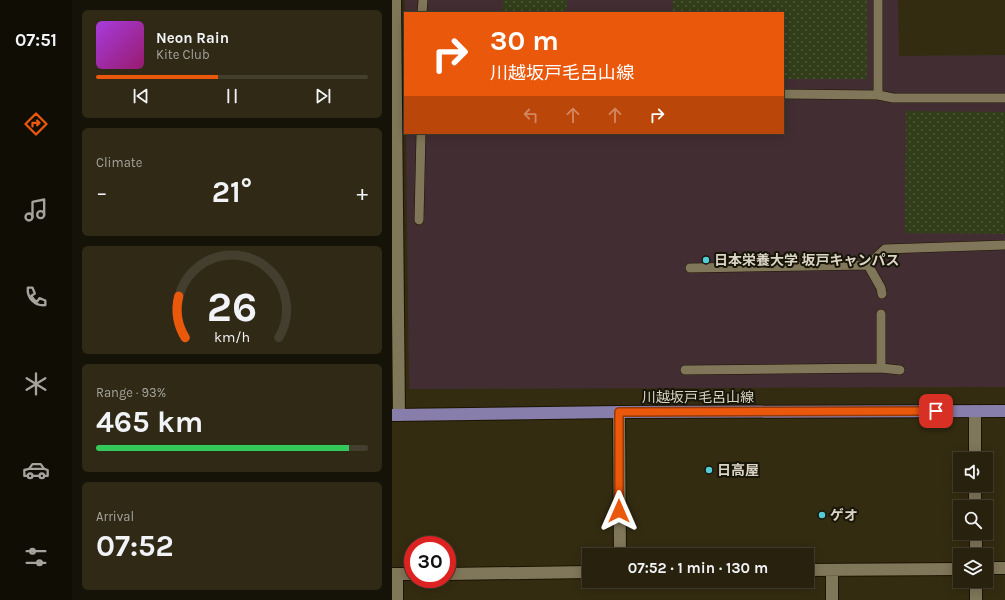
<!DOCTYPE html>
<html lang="en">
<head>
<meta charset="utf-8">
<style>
	:root { --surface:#27210d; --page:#2f2916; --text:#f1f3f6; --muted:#a4a39d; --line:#433e2e; --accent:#ea580c }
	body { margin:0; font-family:Karla,"Noto Sans JP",sans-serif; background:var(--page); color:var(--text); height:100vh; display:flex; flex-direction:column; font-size:15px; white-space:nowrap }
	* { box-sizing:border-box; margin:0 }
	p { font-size:13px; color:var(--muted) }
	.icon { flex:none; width:22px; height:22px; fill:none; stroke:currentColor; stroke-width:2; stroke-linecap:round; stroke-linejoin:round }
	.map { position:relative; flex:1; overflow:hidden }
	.panel { display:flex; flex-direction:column; gap:10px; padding:10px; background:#151207; width:320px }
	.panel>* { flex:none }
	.banner { position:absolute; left:12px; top:12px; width:380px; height:122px; border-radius:0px; box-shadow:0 2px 10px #0003,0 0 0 1px var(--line); background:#ea580c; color:#fff; overflow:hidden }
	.controls { position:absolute; left:561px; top:452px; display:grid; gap:8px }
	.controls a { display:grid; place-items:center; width:40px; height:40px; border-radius:0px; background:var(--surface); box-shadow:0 2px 10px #0003,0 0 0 1px var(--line); font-size:20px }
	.speed { position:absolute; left:12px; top:536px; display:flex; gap:8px; font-size:20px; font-weight:700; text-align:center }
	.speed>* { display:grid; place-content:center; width:52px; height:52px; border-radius:50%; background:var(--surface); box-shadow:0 2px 10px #0003,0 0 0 1px var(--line); line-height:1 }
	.speed .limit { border:6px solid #d22; background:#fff; color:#111 }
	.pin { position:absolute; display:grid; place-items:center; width:34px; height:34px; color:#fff; margin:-17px; border-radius:8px; box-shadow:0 2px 6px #0006 }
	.me { position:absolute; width:44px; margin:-22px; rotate:0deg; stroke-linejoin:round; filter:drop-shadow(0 0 3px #0008) }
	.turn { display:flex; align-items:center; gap:14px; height:84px; padding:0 20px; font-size:18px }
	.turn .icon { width:52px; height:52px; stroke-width:2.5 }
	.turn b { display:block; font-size:28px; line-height:34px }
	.lanes { display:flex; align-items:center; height:38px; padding:0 20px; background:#0003; justify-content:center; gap:20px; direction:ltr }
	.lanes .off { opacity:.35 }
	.big { font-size:30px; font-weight:700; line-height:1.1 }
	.panel .card { flex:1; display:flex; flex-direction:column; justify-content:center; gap:6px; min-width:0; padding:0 14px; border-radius:6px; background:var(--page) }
	.panel .dial { align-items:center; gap:0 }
	.dial svg { height:104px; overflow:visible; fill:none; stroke:var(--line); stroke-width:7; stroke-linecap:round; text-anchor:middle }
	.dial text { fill:var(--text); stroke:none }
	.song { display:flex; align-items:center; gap:12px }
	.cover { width:48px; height:48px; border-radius:6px; background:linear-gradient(135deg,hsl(280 70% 55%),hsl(320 70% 35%)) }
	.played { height:4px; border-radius:2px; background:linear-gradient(90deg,var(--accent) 45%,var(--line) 45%) }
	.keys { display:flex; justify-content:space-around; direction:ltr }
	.heat { display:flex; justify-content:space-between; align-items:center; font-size:22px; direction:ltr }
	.charge { height:6px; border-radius:3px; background:linear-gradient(90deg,#34c759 93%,var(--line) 0) }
	.trip { position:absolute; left:190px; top:548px; width:232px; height:40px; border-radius:0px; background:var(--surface); box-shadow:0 2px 10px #0003,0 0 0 1px var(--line); font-weight:700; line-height:40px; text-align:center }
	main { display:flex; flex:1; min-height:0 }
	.menu { display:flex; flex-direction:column; width:72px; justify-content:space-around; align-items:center; background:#100d05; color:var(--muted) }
	.menu .icon { width:28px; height:28px }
	.menu .on { color:var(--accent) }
	.menu b { font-size:18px; color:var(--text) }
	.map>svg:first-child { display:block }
	.education { fill:#422e32 }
	.grass { fill:url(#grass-dots) }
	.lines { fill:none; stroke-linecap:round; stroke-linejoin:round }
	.lane-casing { stroke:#1c1400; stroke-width:10 }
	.street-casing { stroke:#1c1400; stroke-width:14 }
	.primary-casing { stroke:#1c1400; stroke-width:14 }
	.lane { stroke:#807659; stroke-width:9 }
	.street { stroke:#807659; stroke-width:12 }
	.primary { stroke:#877eac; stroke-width:12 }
	.route-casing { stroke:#983908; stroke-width:10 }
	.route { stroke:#ea580c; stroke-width:7 }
	.poi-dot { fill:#52ccd6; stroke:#181509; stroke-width:1.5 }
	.labels { text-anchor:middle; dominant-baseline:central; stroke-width:4; stroke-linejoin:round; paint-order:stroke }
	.poi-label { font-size:14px; font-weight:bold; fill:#dad5c5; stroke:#181509; text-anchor:start }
	.street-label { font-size:14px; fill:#dad5c5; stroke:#181509 }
</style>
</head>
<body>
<main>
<nav class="menu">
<b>07:51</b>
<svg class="icon on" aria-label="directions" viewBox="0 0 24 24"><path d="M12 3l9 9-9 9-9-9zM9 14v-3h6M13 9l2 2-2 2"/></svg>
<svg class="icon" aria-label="music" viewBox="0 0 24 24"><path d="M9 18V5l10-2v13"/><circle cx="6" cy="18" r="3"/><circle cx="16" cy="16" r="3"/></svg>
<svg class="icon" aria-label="phone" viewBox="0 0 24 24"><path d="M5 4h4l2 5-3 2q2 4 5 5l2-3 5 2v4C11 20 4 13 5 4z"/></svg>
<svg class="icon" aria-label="climate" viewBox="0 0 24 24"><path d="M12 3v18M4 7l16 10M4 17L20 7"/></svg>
<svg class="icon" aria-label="car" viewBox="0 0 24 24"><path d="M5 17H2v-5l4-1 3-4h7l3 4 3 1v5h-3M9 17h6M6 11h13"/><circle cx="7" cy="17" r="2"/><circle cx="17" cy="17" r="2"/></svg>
<svg class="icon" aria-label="filters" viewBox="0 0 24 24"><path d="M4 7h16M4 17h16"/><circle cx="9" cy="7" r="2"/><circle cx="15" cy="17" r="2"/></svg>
</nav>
<section class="panel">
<div class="card">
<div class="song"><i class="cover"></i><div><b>Neon Rain</b><p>Kite Club</p></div></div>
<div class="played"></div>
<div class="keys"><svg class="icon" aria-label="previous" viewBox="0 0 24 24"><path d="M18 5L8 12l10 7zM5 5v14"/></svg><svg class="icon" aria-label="pause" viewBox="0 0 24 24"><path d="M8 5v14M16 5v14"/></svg><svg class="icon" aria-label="next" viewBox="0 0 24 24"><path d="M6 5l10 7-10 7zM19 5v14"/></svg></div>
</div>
<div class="card"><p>Climate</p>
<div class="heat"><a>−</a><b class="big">21°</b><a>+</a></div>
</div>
<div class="card dial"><svg viewBox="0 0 100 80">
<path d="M14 69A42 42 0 1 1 86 69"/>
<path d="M14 69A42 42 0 0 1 9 37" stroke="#ea580c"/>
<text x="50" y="56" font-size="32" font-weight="700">26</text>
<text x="50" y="72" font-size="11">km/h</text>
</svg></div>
<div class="card"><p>Range · 93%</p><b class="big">465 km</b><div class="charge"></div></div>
<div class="card"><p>Arrival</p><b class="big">07:52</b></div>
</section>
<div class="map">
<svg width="613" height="600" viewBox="0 0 613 600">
	<defs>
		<pattern id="grass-dots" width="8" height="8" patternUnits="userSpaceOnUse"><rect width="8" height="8" fill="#323d19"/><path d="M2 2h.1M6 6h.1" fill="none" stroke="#4f5839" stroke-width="1.8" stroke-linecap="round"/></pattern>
	</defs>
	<rect width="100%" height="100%" fill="#342c11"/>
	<path class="education" d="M13 0H506L507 56 613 55V387L17 389 14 133H391V13H13Z"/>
	<path class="grass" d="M111 0H175L174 13H110Z
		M281 0H475V79H391V13H281Z
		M514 111 613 112V234L513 233Z"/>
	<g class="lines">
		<g class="lane-casing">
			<path id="lane" d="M30 13 31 0
				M391 94 486 95 501 98H613
				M486 95V0
				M27 220 29 133
				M476 265 489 288 490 294
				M298 268 476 265 493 249 613 245
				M489 368V314
				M293 370 489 368 508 370"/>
		</g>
		<g class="street-casing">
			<path id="street" d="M3 0 7 415
				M583 411V459
				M227 412 228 555
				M583 485V507
				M584 533V555
				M594 568H613
				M415 570 568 569
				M440 570V600
				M0 574H21
				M5 574V600
				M55 574 197 572
				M584 581V600"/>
		</g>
		<g class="primary-casing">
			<path id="primary" d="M0 415 227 412 613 411"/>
		</g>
		<use href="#lane" class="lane"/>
		<use href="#street" class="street"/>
		<use href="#primary" class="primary"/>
	</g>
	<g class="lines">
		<g class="route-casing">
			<path id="route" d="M227 511V412L544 411"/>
		</g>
		<use href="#route" class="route"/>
	</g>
	<g class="poi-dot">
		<circle cx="314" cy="260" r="4"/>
		<circle cx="317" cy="470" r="4"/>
		<circle cx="430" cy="515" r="4"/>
	</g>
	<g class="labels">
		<g class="poi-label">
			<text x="322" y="260">日本栄養大学 坂戸キャンパス</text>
			<text x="325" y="470">日高屋</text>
			<text x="438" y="515">ゲオ</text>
		</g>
		<g class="street-label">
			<text x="306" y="397">川越坂戸毛呂山線</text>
		</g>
	</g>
</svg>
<div class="controls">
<a><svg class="icon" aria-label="sound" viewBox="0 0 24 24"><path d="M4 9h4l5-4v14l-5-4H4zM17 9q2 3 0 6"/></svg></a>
<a><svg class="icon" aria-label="search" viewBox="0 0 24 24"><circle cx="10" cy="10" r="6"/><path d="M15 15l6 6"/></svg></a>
<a><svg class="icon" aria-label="layers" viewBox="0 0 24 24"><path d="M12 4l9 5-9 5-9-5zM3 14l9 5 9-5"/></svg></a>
</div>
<div class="speed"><div class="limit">30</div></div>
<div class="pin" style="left:544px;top:411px;background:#d93025"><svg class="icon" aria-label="arrive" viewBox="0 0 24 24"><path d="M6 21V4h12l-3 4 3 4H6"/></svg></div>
<svg class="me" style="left:227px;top:511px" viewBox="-20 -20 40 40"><path d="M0-17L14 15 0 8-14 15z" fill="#ea580c" stroke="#fff" stroke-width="4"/></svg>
<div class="trip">07:52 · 1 min · 130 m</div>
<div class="banner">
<div class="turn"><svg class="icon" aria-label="right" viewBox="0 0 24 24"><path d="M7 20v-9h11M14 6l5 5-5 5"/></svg><div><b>30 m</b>川越坂戸毛呂山線</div></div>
<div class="lanes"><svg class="icon off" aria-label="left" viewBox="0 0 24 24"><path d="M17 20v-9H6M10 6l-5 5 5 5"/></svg><svg class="icon off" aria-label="ahead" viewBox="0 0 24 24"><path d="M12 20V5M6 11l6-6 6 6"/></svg><svg class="icon off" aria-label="ahead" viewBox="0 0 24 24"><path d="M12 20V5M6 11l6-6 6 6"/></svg><svg class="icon" aria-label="right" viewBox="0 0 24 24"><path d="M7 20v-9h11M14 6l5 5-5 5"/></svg></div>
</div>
</div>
</main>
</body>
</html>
